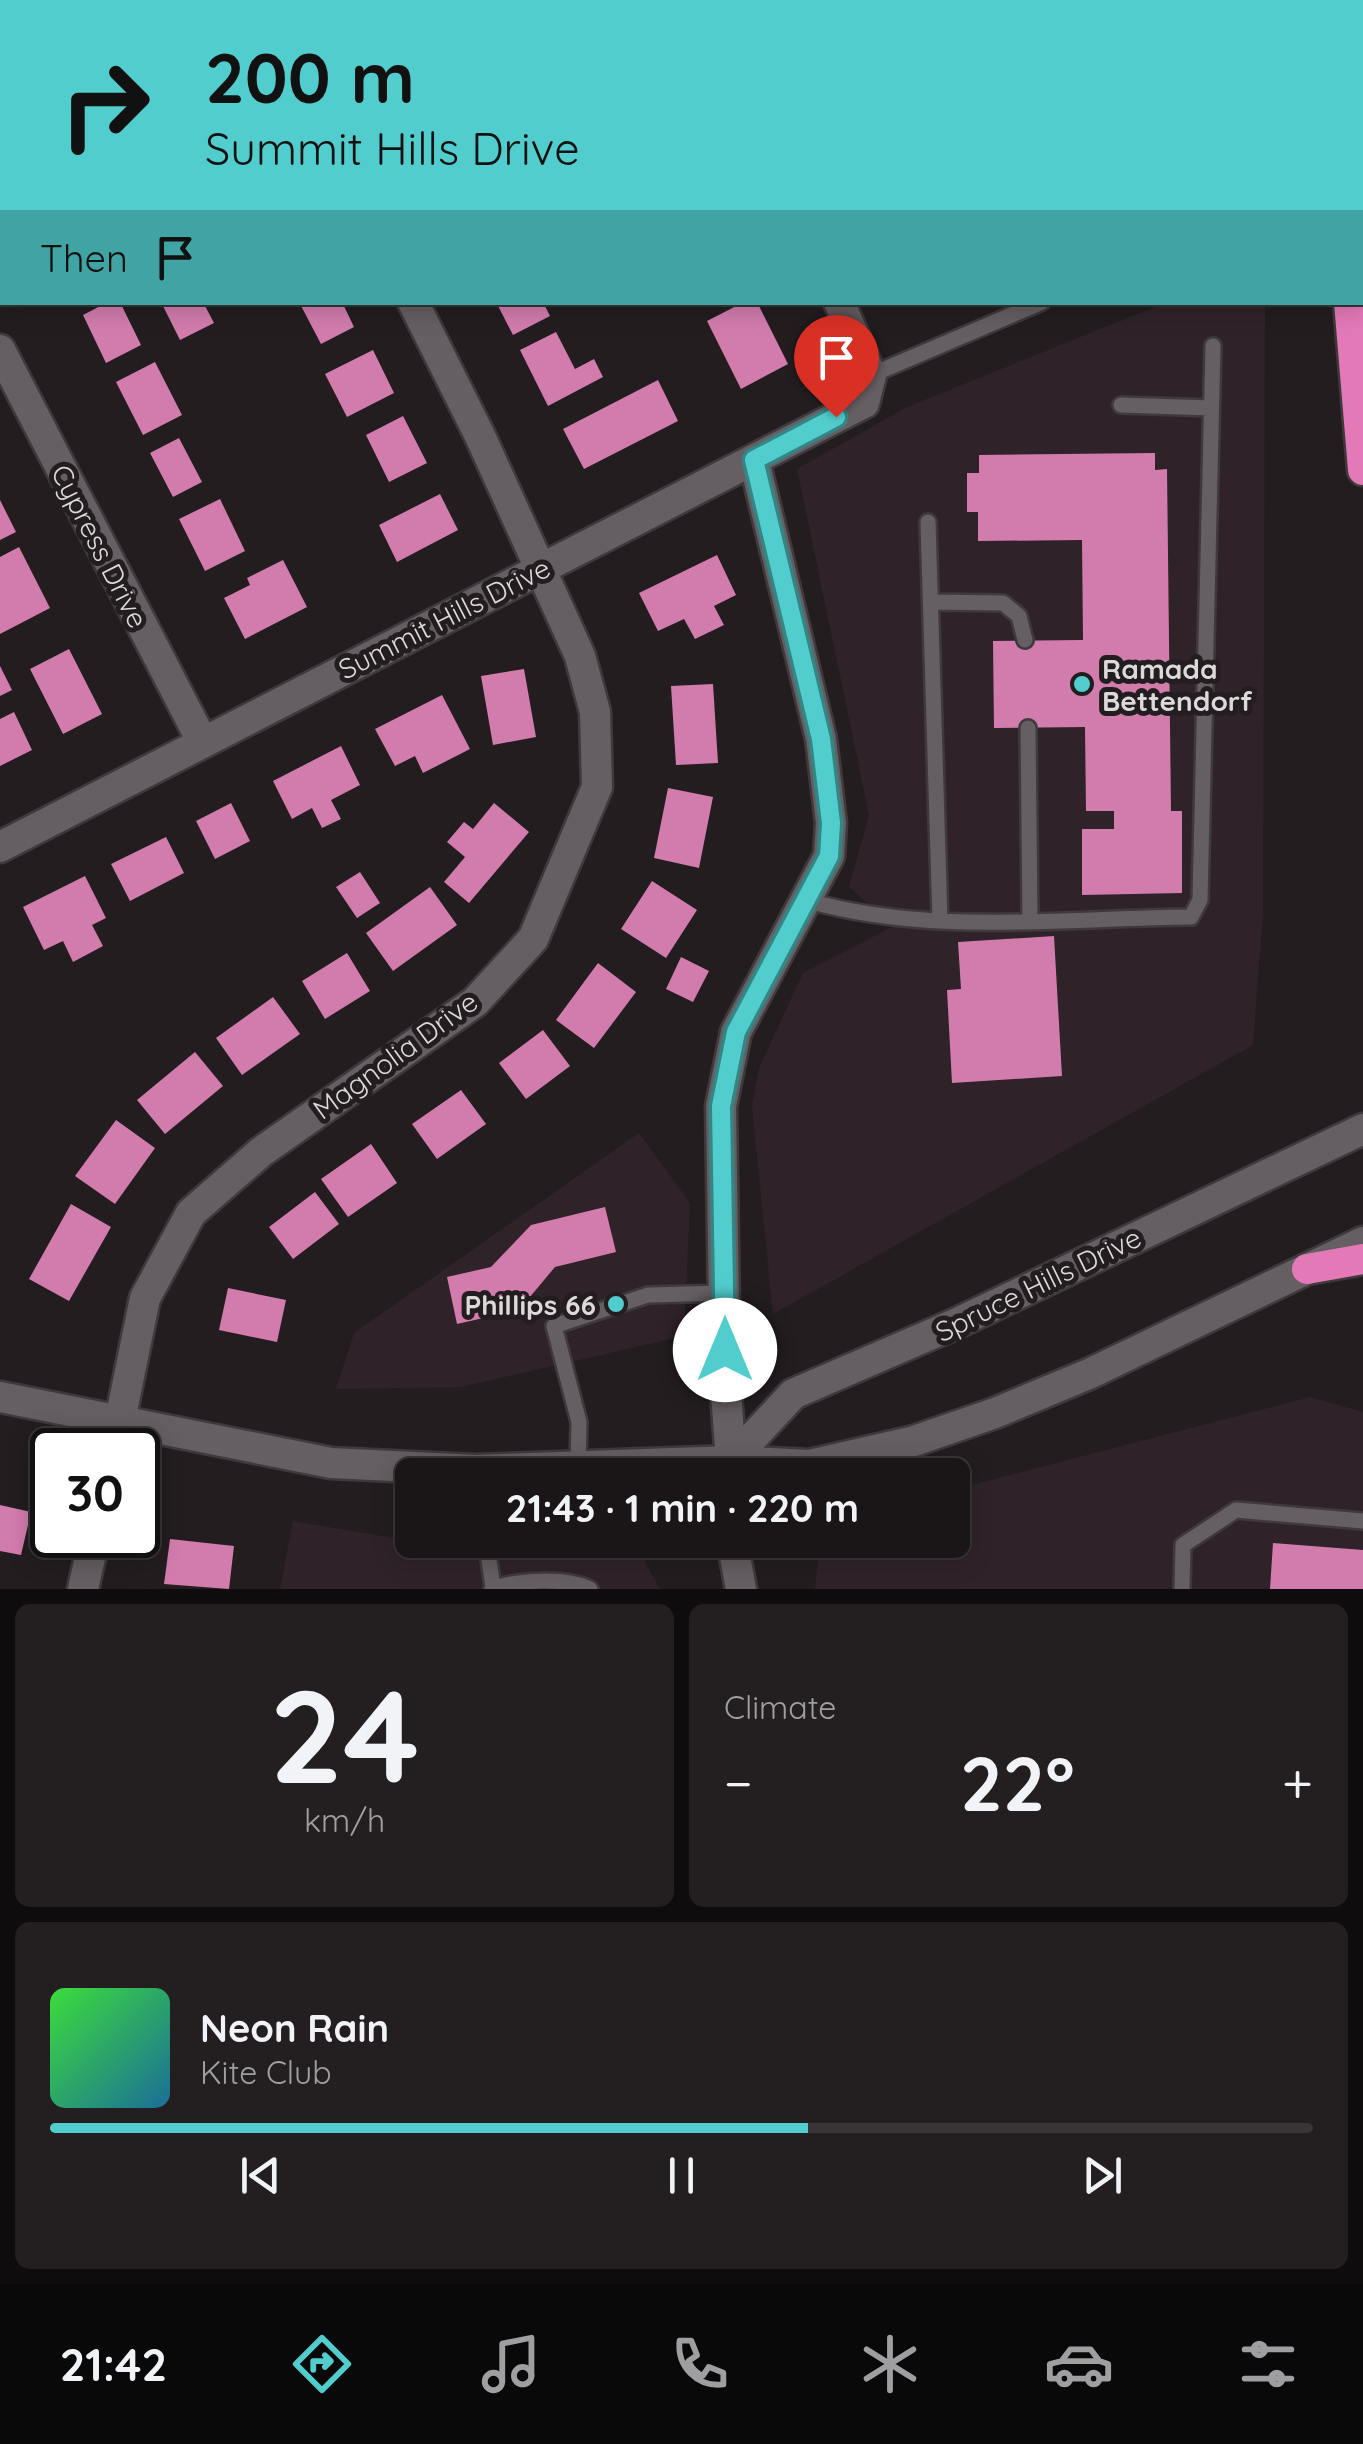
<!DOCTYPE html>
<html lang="en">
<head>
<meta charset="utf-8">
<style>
	:root { --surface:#1a1618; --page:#231f21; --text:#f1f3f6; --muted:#9f9fa2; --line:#383537; --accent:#52cdcd }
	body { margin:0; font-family:Quicksand,sans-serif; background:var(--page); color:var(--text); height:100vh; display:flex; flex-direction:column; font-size:38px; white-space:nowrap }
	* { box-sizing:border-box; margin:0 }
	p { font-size:32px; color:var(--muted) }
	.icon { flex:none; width:55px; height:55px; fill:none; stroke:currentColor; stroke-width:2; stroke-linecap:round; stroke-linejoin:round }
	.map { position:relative; height:1589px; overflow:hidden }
	.details { display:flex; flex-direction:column; gap:15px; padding:15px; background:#0e0c0d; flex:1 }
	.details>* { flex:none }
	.hud { position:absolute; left:0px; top:0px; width:1365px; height:305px; box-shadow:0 5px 25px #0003,0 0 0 2px var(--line); background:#52cdcd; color:#111; overflow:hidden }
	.speed { position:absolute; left:30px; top:1428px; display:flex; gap:20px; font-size:50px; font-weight:700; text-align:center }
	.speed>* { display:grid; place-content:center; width:130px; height:130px; border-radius:50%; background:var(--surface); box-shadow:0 5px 25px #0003,0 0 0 2px var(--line); line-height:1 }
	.speed .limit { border:5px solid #111; border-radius:15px; background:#fff; color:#111 }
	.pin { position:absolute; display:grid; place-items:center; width:85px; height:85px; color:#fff; margin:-102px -42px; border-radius:50% 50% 50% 0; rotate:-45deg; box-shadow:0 0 10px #0007 }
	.pin .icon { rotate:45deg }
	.me { position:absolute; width:110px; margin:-55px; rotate:0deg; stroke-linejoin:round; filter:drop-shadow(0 0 8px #0008) }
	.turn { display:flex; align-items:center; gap:35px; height:210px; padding:0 40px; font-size:45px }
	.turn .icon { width:130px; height:130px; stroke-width:2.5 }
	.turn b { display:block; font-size:70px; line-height:85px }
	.then { display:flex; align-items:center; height:95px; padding:0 40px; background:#0003; gap:20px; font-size:38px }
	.big { font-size:75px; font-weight:700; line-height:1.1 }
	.details .tile { flex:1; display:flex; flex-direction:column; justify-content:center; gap:15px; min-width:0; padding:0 35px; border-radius:15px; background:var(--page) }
	.details .dial { align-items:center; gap:0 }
	.dial b { font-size:130px; line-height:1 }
	.song { display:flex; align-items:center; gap:30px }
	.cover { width:120px; height:120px; border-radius:15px; background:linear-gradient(135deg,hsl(120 70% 55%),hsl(200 70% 35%)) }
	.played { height:10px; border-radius:5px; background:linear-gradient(90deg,var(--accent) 60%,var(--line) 60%) }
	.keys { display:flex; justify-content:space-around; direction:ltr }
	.heat { display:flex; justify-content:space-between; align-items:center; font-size:55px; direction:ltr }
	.details .tiles { flex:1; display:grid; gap:15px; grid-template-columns:1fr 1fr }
	.tile:last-child { grid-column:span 2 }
	.trip { position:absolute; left:395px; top:1458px; width:575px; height:100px; border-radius:15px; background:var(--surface); box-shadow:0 5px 25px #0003,0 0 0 2px var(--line); font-weight:700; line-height:100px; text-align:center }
	.tabs { display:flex; height:160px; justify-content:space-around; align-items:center; background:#0a090a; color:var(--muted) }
	.tabs .icon { width:70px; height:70px }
	.tabs .current { color:var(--accent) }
	.tabs b { font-size:45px; color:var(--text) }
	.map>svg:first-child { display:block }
	.built { fill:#2f2329 }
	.building { fill:#d27cae }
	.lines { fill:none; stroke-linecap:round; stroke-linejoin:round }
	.lane-casing { stroke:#3e393c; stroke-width:20 }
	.street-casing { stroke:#3e393c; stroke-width:35 }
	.secondary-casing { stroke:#3e393c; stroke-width:35 }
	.highway-casing { stroke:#3e393c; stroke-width:35 }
	.lane { stroke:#655e62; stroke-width:15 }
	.street { stroke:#655e62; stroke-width:30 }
	.secondary { stroke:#655e62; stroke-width:30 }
	.highway { stroke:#e479b8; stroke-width:30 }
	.route-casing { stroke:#358585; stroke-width:25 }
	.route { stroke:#52cdcd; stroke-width:18 }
	.poi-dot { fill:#52cdcd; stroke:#231d20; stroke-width:4 }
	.labels { text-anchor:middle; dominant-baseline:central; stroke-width:10; stroke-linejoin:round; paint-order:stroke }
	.street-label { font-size:28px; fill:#ddd9db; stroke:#231d20 }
	.poi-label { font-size:28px; font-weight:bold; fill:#ddd9db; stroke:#231d20; text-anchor:start }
</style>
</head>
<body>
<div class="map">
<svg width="1363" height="1589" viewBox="0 0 1363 1589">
	<rect width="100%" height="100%" fill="#231d20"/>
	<path class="built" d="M1165 303H1265L1263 913 1253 1045 773 1314 752 1107 759 1068 803 973 894 926 849 887 869 815 797 469 907 407Z
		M639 1133 690 1203 684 1336 461 1387 336 1389 354 1333Z
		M1310 1397 1363 1412V1589H815L820 1540H952L953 1490Z
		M293 1521 464 1550 635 1544 660 1589H280Z"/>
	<path class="building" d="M108 302H120L141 345 106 363 83 315Z
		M161 302H203L214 323 180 340Z
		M299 302H342L354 327 321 344Z
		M496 302H543L550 316 513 335Z
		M744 302H757L788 364 741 389 707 321Z
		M556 332 575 369 594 359 603 377 548 406 520 350Z
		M373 350 394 393 347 417 325 374Z
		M155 362 182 415 143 435 116 382Z
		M658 380 678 421 584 469 563 429Z
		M403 416 427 463 389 482 366 435Z
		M179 438 202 482 173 497 150 453Z
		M1155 453V470L1167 469 1171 811H1182V893L1082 895V829H1114V811H1086L1085 727 994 728 993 641 1083 640 1082 540 978 541V512H967V473H979V455Z
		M440 494 458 530 397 562 379 525Z
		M220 499 245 551 205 571 179 519Z
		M0 500 16 532 0 540Z
		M19 547 50 608 0 634V557Z
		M717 555 736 595 714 606 724 625 695 639 684 619 658 631 639 593Z
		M283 560 307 607 245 639 224 598 250 585 247 578Z
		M69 649 102 714 63 734 30 669Z
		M0 666 12 690 0 696Z
		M524 669 536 737 493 745 481 676Z
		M713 684 718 763 676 765 671 686Z
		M442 695 470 749 423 773 415 756 395 766 375 729Z
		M14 712 32 750 0 766V719Z
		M341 746 360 785 331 800 341 819 322 828 312 808 292 819 273 781Z
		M668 788 713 797 699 868 654 858Z
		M231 803 250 841 215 859 196 821Z
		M494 803 529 832 469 903 444 882 465 857 447 842 464 822 473 829Z
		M166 837 184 873 130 901 111 864Z
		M360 872 380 903 357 918 336 887Z
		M85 876 106 918 92 925 103 946 73 962 63 941 44 950 23 907Z
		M652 881 697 910 666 958 621 929Z
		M430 887 457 925 393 971 366 933Z
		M1054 936 1062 1076 952 1083 947 990 961 989 958 942Z
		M347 953 370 991 325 1019 302 981Z
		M681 957 709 971 693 1002 666 989Z
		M598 963 636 992 594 1048 556 1020Z
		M273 997 300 1034 242 1075 216 1038Z
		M543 1030 570 1066 526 1099 499 1063Z
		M195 1052 223 1086 165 1134 137 1100Z
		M461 1090 486 1124 437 1159 412 1124Z
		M116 1120 155 1148 115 1204 75 1176Z
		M371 1144 397 1183 348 1217 321 1179Z
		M315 1192 339 1224 293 1259 269 1227Z
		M71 1204 111 1227 69 1301 29 1279Z
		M605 1207 616 1252 555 1267 519 1310 457 1324 447 1277 491 1267 531 1225Z
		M228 1288 286 1300 277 1342 219 1330Z
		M0 1505 31 1512 21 1555 0 1551Z
		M170 1539 234 1546 229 1589 164 1584Z
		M1273 1543 1363 1550V1589H1270Z"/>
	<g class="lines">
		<g class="lane-casing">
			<path id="lane" d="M848 0V2
				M871 375 1042 302
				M1121 405 1211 408
				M928 522 940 921
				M932 602 1003 603 1019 616 1025 640
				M1028 728 1030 918
				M806 900C929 936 1064 918 1191 917L1200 900 1213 346
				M578 1466 579 1422 554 1326 648 1295 725 1293
				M486 1540 493 1587
				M492 1589C517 1580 565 1577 590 1589
				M1182 1589 1183 1545 1236 1510 1363 1521"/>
		</g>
		<g class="street-casing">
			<path id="street" d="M280 0 281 2
				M682 0 684 2
				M0 350 202 741
				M0 847 864 403 871 375 839 302
				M114 1450 145 1298 191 1213 261 1152 475 1002 533 939 597 787 595 712 580 656 480 436 413 302
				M731 1461 725 1379 721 1106 736 1032 829 856 831 823 821 739 754 460
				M83 1589 95 1535"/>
		</g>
		<g class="secondary-casing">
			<path id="secondary" d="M0 1397 331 1463 476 1470 731 1461 809 1465 914 1441 995 1413 1091 1373 1363 1242
				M731 1461 793 1394 955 1324 1363 1129
				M732 1540 741 1589"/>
		</g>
		<g class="highway-casing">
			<path id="highway" d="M1319 0V2
				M1349 302 1363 470
				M1307 1269 1363 1259"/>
		</g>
		<use href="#lane" class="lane"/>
		<use href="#street" class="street"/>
		<use href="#secondary" class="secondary"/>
		<use href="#highway" class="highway"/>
	</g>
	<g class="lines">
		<g class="route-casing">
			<path id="route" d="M725 1350 721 1106 736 1032 829 856 831 823 821 739 754 460 836 417"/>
		</g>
		<use href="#route" class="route"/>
	</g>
	<g class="poi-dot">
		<circle cx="1082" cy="684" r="10"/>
		<circle cx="616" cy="1304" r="10"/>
	</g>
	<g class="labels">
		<g class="street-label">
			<text transform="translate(100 546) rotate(63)">Cypress Drive</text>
			<text transform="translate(444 618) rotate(-27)">Summit Hills Drive</text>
			<text transform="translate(395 1055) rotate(-36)">Magnolia Drive</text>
			<text transform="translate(1038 1284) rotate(-26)">Spruce Hills Drive</text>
		</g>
		<g class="poi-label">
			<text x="1102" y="668">Ramada<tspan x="1102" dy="32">Bettendorf</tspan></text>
			<text x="596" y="1304" text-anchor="end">Phillips 66</text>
		</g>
	</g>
</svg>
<div class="speed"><div class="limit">30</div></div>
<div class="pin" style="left:836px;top:417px;background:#d93025"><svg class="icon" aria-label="arrive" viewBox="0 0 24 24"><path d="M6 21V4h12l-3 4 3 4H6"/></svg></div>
<svg class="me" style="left:725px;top:1350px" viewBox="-20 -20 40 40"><circle r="19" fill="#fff"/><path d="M0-13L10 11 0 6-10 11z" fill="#52cdcd"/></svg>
<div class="trip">21:43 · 1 min · 220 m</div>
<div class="hud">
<div class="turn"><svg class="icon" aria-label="right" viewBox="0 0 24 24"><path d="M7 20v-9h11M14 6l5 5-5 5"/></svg><div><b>200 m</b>Summit Hills Drive</div></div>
<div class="then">Then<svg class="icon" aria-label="arrive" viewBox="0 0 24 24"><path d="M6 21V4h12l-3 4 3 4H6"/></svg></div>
</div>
</div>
<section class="details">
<div class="tiles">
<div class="tile dial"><b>24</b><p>km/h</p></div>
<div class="tile"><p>Climate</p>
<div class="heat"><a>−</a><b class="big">22°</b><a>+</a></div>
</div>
<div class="tile">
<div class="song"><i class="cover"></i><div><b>Neon Rain</b><p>Kite Club</p></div></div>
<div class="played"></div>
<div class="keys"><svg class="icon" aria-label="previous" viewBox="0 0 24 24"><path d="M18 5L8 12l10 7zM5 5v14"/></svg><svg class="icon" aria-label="pause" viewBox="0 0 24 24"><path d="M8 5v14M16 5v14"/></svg><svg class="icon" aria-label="next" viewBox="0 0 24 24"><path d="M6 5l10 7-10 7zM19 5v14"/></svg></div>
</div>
</div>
</section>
<nav class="tabs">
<b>21:42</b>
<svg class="icon current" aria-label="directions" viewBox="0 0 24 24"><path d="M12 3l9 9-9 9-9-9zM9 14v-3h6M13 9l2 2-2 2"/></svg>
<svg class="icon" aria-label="music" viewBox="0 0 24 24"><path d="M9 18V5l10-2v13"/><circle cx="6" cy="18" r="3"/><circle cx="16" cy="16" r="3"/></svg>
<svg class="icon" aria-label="phone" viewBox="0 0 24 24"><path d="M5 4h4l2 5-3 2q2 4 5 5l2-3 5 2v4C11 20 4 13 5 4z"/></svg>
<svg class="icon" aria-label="climate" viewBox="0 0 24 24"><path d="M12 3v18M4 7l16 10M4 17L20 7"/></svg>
<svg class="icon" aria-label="car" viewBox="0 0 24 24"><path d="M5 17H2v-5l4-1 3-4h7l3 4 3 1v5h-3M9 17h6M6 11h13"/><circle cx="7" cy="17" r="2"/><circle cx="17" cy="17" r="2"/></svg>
<svg class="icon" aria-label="filters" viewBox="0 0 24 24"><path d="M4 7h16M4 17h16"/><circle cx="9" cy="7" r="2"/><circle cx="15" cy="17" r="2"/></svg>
</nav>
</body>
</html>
